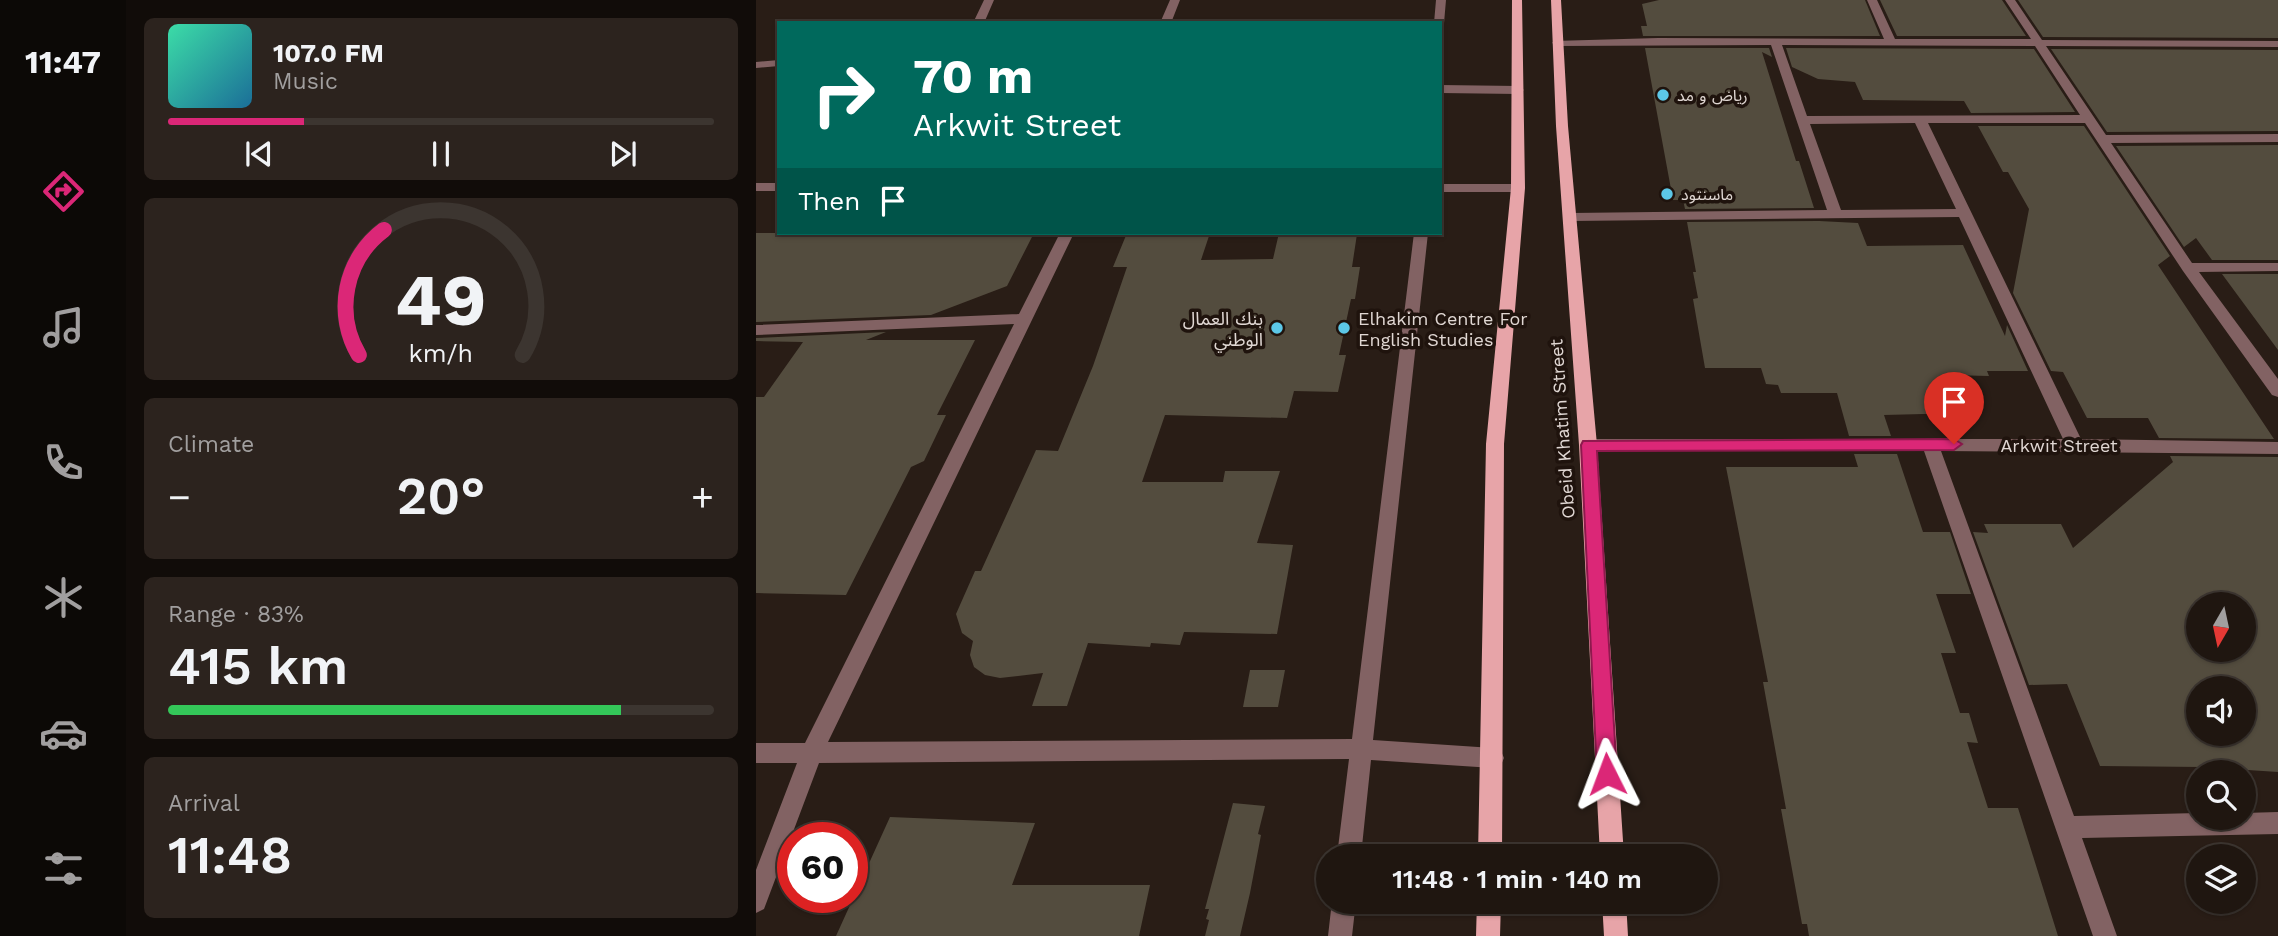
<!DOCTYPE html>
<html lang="en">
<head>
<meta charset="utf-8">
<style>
	:root { --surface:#1f1610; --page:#2c231e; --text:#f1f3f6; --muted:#a19f9f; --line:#3c3530; --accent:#db2777 }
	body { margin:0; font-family:"Work Sans","Noto Sans Arabic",sans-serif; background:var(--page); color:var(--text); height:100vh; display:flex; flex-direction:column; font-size:26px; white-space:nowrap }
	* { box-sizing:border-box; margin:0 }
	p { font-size:23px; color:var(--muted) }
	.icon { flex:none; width:38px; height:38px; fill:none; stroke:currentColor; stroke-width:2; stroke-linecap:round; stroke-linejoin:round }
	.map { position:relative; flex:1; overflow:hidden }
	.panel { display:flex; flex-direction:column; gap:18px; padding:18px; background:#110c09; width:630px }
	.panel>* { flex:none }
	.top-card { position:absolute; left:21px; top:21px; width:665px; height:214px; border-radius:0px; box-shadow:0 2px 5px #0004,0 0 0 2px var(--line); background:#00695c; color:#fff; overflow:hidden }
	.needle { width:46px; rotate:189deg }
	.fabs { position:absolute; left:1430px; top:592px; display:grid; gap:14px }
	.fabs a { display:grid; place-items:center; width:70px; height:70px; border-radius:50%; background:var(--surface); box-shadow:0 2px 5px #0004,0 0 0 2px var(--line); font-size:35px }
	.speed { position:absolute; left:21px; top:822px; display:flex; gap:14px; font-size:35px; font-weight:700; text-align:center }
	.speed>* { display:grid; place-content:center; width:91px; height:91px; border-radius:50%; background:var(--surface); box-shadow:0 2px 5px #0004,0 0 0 2px var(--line); line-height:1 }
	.speed .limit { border:10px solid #d22; background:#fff; color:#111 }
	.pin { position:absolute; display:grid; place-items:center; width:60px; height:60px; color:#fff; margin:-72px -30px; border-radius:50% 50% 50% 0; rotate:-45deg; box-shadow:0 0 7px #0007 }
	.pin .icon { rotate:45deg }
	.me { position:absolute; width:77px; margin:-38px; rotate:357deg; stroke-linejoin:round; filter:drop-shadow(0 0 5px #0008) }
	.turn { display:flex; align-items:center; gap:24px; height:147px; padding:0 21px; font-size:32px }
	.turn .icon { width:91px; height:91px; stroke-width:2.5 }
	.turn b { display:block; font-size:49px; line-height:60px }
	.then { display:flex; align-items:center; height:66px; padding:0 21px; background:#0003; gap:14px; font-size:26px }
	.big { font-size:52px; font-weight:600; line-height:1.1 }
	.panel .card { flex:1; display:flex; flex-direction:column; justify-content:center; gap:10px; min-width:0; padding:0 24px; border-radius:10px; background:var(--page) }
	.panel .dial { align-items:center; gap:0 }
	.dial svg { height:182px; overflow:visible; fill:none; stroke:var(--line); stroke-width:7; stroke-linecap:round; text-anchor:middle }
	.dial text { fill:var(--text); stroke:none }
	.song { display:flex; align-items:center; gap:21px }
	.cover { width:84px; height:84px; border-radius:10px; background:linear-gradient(135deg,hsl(160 70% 55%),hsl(200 70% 35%)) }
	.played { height:7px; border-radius:4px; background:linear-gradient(90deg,var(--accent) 25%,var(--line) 25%) }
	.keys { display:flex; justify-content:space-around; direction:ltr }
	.heat { display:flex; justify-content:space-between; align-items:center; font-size:38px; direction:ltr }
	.charge { height:10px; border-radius:5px; background:linear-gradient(90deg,#34c759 83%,var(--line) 0) }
	.trip { position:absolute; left:560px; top:844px; width:402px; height:70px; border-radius:35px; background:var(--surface); box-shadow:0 2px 5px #0004,0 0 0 2px var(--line); font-weight:600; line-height:70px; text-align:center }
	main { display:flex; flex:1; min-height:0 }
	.dock { display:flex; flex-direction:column; width:126px; justify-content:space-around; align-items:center; background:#0c0906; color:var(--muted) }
	.dock .icon { width:49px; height:49px }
	.dock .on { color:var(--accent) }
	.dock b { font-size:32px; color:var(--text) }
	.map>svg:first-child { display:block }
	.building { fill:#534c3e; fill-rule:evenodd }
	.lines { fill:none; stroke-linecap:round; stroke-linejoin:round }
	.minor { fill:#826263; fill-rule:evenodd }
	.major { fill:#e7a4a8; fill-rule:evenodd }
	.route { fill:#db2777; stroke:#8e194d; stroke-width:2 }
	.poi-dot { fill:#5cc7e7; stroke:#1f130d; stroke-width:2.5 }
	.labels { text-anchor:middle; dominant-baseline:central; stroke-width:7; stroke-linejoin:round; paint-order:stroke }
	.far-poi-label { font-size:16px; fill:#e0d7d3; stroke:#1f130d; text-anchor:start }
	.poi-label { font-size:18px; fill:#e0d7d3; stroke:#1f130d; text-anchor:end }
	.street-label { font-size:18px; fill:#e0d7d3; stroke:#1f130d }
</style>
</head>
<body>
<main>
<nav class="dock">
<b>11:47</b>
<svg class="icon on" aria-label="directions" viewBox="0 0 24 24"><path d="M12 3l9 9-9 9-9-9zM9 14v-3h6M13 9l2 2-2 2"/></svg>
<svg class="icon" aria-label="music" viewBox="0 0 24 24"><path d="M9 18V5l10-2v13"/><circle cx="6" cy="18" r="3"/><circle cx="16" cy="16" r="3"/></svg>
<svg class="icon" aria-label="phone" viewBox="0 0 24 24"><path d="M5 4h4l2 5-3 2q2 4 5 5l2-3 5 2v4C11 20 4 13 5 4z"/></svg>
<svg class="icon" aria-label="climate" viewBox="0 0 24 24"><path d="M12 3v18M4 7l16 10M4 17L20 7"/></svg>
<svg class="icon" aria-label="car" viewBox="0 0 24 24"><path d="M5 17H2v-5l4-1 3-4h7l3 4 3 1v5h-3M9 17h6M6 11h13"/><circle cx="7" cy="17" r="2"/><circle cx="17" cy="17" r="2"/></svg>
<svg class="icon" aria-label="filters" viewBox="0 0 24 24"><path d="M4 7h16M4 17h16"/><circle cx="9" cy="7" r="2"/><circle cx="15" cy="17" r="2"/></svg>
</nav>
<section class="panel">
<div class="card">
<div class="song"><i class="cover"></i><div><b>107.0 FM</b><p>Music</p></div></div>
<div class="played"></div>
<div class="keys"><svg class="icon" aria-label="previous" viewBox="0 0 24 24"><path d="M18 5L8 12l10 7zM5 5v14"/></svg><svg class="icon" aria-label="pause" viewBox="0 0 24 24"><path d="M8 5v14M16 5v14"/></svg><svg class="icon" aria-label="next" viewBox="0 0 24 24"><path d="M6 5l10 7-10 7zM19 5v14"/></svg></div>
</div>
<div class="card dial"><svg viewBox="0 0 100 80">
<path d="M14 69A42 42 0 1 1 86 69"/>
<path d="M14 69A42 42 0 0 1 25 14" stroke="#db2777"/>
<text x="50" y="56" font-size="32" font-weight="700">49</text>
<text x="50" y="72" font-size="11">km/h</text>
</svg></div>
<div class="card"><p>Climate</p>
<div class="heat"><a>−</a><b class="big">20°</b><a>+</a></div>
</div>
<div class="card"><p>Range · 83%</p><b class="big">415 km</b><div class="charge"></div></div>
<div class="card"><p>Arrival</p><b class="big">11:48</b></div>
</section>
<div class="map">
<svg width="1522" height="936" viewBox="0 0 1522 936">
	<rect width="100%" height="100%" fill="#291d16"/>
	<path class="building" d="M903 0H1109L1124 36H887L885 26H891L886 4Z
		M1124 0H1246L1270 36H1141Z
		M1262 0H1522V38L1287 37Z
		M889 48H1013L1016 57 1006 52 1040 161H1043L1058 208 929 209 927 200H917Z
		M1030 48 1278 49 1319 112 1215 113 1208 101 1107 100 1099 82 1062 79 1036 67Z
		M1295 49 1522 50V131L1351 132Z
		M1222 126H1328L1414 256 1402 265 1518 439 1403 438 1392 418H1331L1307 372 1295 371 1257 293 1273 209 1252 172H1247Z
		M1522 145V260H1456L1440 238 1428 247 1360 146Z
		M1063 221 1102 223 1111 246 1207 245 1249 336 1251 325 1272 371H1231L1233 376 1192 375 1207 413 1128 415 1135 436H1093L1081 393H1025L1022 385 1010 384 1005 368H949L937 299 942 298 937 272H940L931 222Z
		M0 233H278L251 286 175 315 0 322Z
		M371 233H454L445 260 517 259 523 233 601 234 596 267H604L599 299H595L583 355H590L582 392 538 391 531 418 409 415 386 482H467L469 471H524L501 543 537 545 521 634 428 632 424 645 395 643 394 647 332 643 311 706H276L287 673 244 678 229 675 218 667 214 655 217 641 206 633 200 614 219 571H225L280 450 302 451 337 366 371 267H357Z
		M1466 274H1522V350Z
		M130 332 110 340H219L181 415H190L168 461 155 467 90 595 0 593V397H8L47 342 0 341V338Z
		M1098 454H1141L1167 532H1194L1215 594H1180L1200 653H1185L1204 713H1213L1222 743 1211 742 1232 808H1262L1302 936H1053L1051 924H1046L1025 809H1030L1007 682H1012L970 467H1102Z
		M1414 456 1522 457V772L1446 767 1344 766 1311 684 1273 685 1217 532 1232 533 1228 524H1305L1317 548 1417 462ZM1442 604H1488V649H1442ZM1442 688H1488V733H1442Z
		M494 670H529L522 707H487Z
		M477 803 509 806 502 834 505 835 494 893 484 936H449L453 920 450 919 453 909H449Z
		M134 817 279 823 256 885H394L383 936H80Z"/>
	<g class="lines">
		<path class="minor" d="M228 0H238L228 23H217Z
			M414 0H424L415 23H404Z
			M680 0H690L688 23 684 26V23H678Z
			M1111 0H1121L1139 39H1275L1249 0H1259L1286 40 1522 41V47L1290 46 1350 135 1522 134V142L1355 143 1436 263H1522V271L1443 272 1522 379V397L1516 395 1427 271 1329 123H1172L1325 439 1522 442V454L1185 451 1318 816 1442 813V817H1488V813L1522 812V834L1326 838 1361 936H1337L1168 451H832L823 445 832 439H1307L1203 217 815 221 808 217 815 213 1071 210 1015 45 802 46 796 43 798 41 902 38 1128 39ZM1026 45 1279 46 1324 115 1051 116ZM1159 123 1200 209 1085 210 1054 124Z
			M23 60V66L0 68V62Z
			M684 85 762 86 768 90 762 94 684 93Z
			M0 183H23V191H0Z
			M684 184H762L769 188 762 192H684Z
			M304 233H318L72 742 596 739 658 233H672L617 740 737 748 745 751 748 758 745 765 737 768 615 760 605 856H581L593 759 63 763 8 909 0 913V870L41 763H0V743H49L258 324 0 335V325L263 314Z
			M576 901H600L596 936H572Z"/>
		<path class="major" d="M756 0H766L769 188 748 444 746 856H722L730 444 755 188Z
			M795 0H805L812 126 841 445 868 856H844L823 445 800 126Z
			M721 901H745L744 936H720Z
			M846 901H870L872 936H848Z"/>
	</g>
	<path class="route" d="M1198 439 1206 444 1198 450 841 451 861 774 858 780 851 783 844 780 841 774 825 445 827 441Z"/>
	<g class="poi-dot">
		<circle cx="907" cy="95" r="7"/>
		<circle cx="911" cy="194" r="7"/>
		<circle cx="521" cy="328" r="7"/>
		<circle cx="588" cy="328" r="7"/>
	</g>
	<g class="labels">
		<g class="far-poi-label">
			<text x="921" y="95">رياض و مد</text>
			<text x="925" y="194">ماسنتود</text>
		</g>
		<g class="poi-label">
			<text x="507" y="318">بنك العمال<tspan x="507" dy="21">الوطني</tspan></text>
			<text x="602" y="318" text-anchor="start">Elhakim Centre For<tspan x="602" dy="21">English Studies</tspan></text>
		</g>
		<g class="street-label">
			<text transform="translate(806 429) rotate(-94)">Obeid Khatim Street</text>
			<text x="1303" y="445">Arkwit Street</text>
		</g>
	</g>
</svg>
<div class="fabs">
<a><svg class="needle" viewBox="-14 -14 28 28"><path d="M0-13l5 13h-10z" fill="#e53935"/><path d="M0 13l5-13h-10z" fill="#a19f9f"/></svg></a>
<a><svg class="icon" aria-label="sound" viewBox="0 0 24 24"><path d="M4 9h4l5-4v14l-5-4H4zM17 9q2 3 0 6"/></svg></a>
<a><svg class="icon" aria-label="search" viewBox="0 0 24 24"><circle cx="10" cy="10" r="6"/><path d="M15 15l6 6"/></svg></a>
<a><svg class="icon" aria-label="layers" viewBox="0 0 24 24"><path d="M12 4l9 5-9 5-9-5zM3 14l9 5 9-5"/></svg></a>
</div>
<div class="speed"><div class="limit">60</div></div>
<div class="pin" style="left:1198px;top:444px;background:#d93025"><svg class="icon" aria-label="arrive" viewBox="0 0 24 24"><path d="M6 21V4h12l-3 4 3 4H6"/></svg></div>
<svg class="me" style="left:851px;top:774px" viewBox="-20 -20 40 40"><path d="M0-17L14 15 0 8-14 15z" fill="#db2777" stroke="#fff" stroke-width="4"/></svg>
<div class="trip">11:48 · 1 min · 140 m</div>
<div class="top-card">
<div class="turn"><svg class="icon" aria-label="right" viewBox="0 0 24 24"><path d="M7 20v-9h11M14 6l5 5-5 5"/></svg><div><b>70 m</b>Arkwit Street</div></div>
<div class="then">Then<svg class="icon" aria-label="arrive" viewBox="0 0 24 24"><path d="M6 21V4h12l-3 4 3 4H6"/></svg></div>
</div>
</div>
</main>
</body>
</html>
